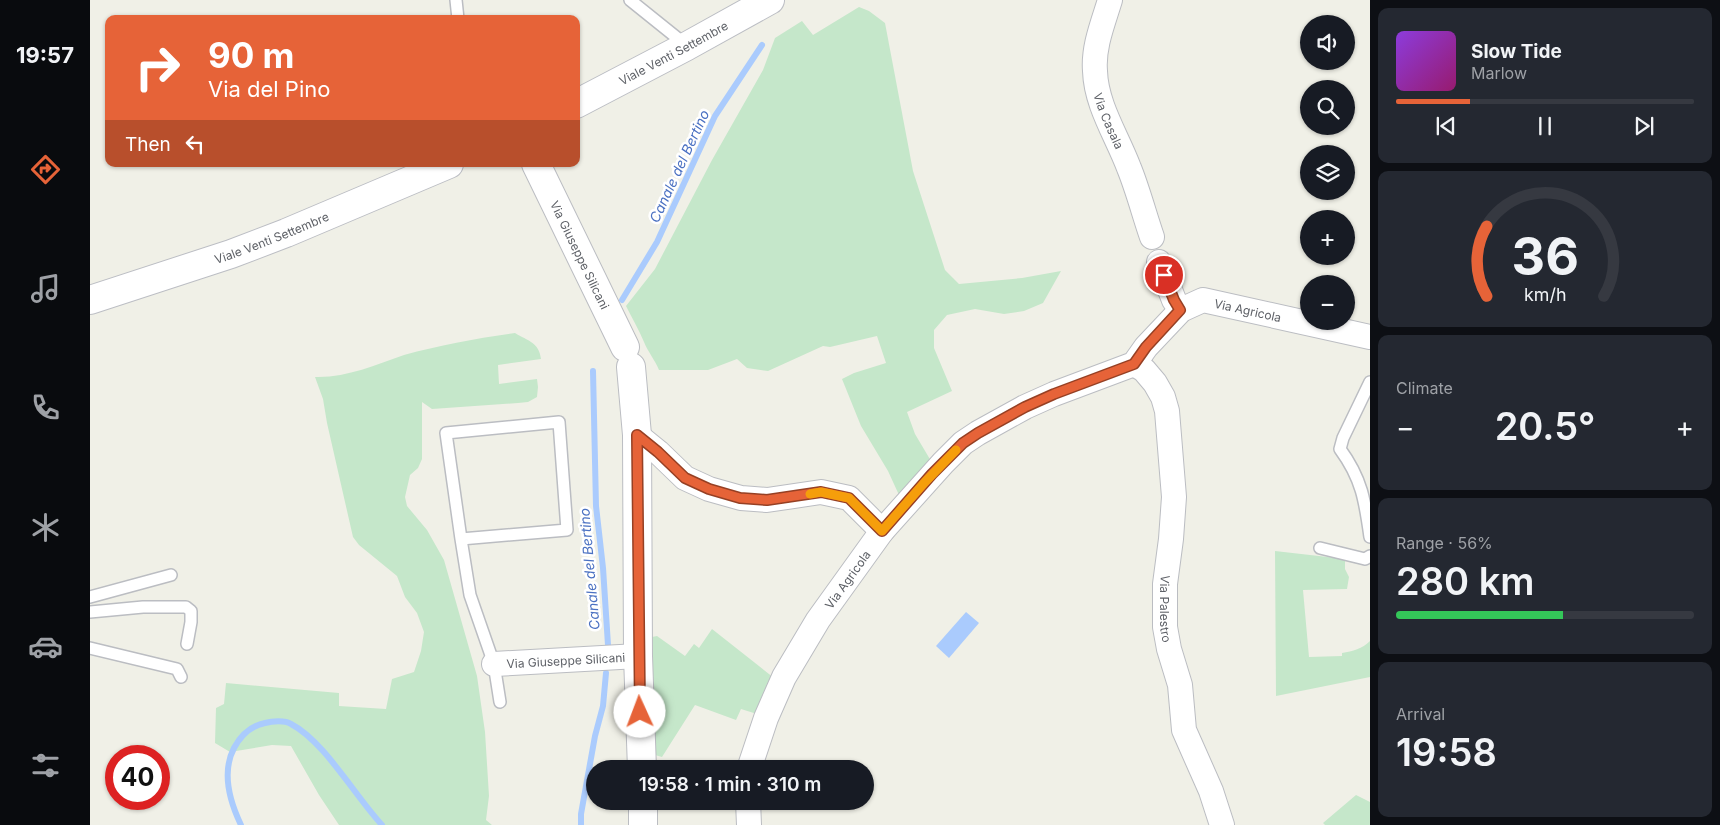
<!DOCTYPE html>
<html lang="en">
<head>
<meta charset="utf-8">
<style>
	:root { --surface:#171b24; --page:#242831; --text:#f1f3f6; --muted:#9ea1a6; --line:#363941; --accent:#e66338 }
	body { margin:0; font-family:Inter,sans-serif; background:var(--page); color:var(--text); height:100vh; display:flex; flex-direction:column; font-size:19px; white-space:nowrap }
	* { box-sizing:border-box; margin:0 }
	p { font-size:16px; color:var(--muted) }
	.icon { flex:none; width:28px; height:28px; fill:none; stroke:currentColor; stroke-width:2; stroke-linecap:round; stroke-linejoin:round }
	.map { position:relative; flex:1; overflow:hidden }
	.side { display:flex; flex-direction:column; gap:8px; padding:8px; background:#0d0f14; width:350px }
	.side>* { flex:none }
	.banner { position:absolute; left:15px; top:15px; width:475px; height:152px; border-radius:10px; box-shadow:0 1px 4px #0004; background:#e66338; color:#fff; overflow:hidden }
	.fabs { position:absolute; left:1210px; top:15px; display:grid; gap:10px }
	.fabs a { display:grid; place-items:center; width:55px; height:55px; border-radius:50%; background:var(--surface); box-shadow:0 1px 4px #0004; font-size:25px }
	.speed { position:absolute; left:15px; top:745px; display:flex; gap:10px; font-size:25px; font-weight:700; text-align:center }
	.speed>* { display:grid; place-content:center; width:65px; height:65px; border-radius:50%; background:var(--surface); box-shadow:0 1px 4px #0004; line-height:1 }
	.speed .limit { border:8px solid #d22; background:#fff; color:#111 }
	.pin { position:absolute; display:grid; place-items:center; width:42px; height:42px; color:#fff; margin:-21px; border:2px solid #fff; border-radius:50%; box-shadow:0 1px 5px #0007 }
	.me { position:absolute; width:55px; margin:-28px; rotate:358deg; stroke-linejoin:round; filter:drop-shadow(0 0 4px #0008) }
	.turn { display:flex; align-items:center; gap:18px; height:105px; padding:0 20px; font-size:22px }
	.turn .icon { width:65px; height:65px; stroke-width:2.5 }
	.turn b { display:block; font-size:35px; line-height:42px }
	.then { display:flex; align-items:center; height:48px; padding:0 20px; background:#0003; gap:10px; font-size:19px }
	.big { font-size:38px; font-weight:600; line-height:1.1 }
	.side .tile { flex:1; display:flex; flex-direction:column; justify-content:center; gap:8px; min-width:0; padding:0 18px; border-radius:10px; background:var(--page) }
	.side .dial { align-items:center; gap:0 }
	.dial svg { height:130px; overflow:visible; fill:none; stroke:var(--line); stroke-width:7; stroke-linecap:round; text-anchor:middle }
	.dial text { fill:var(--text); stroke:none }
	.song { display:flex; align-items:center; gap:15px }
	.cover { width:60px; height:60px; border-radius:8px; background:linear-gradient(135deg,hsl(270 70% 55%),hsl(320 70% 35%)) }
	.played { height:5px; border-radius:2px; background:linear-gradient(90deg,var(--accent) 25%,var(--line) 25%) }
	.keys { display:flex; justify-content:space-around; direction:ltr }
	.heat { display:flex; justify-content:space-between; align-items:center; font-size:28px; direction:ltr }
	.charge { height:8px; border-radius:4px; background:linear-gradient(90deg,#34c759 56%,var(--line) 0) }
	.trip { position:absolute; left:496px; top:760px; width:288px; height:50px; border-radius:25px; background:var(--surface); box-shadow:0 1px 4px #0004; font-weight:600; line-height:50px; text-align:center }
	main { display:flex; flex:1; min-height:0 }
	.menu { display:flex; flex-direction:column; width:90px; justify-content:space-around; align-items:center; background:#090b0e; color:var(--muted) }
	.menu .icon { width:35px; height:35px }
	.menu .selected { color:var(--accent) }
	.menu b { font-size:22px; color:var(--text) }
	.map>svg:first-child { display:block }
	.green { fill:#c5e7ca }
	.water { fill:#aacbfd }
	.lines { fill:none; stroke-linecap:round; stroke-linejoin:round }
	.stream { stroke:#aacbfd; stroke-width:6 }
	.service-casing { stroke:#bbbdc2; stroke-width:14 }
	.minor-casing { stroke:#bbbdc2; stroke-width:26 }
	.tertiary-casing { stroke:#bbbdc2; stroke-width:30 }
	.secondary-casing { stroke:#bcbec4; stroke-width:30 }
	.service { stroke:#fff; stroke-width:11 }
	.minor { stroke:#fff; stroke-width:24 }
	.tertiary { stroke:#fff; stroke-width:28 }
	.secondary { stroke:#fff; stroke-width:28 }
	.route-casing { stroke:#964024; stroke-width:12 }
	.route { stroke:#e66338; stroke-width:9 }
	.slow { stroke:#f59e0b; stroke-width:9 }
	.labels { text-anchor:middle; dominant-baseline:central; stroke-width:5; stroke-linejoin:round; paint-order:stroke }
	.street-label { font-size:12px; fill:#5e6167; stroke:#fff }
	.water-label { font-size:14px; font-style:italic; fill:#4b71c2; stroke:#fff }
</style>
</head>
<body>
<main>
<nav class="menu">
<b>19:57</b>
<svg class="icon selected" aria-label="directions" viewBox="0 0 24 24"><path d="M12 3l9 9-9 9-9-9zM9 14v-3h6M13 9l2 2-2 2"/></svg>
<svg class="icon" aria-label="music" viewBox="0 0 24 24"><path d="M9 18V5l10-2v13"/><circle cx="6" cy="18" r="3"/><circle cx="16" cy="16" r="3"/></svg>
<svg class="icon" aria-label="phone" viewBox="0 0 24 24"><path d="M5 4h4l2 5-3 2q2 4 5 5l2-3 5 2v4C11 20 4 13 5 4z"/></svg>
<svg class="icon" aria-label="climate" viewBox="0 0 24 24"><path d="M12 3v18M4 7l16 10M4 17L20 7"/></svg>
<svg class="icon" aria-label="car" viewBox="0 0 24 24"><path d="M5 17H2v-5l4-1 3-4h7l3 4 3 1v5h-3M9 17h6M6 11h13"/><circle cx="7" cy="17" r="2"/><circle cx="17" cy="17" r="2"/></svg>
<svg class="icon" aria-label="filters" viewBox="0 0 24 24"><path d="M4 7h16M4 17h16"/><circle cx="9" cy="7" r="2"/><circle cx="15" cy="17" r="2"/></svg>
</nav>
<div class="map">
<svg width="1280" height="825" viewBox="0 0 1280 825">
	<rect width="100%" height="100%" fill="#f0f0e7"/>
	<path class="green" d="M769 7 779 11 795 23 823 171 855 270 869 284 932 278 971 271 953 303 934 311 914 314 885 309 857 315 844 330V348L862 391 817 412 825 434 841 461 809 495 798 471 771 426 752 379 764 373 796 363 787 336 740 347 733 346 678 371 657 368 647 359 618 370H569C565 360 558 352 554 342 549 330 542 318 536 306L565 269 622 160 673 70 685 38 712 21 723 35Z
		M425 333C438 341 449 342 451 359L408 365 409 384 447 379 448 387 447 397 438 402 428 403 342 409 332 402V459L328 468 320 475 315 497 317 506 337 530 354 560 387 676 395 732 399 796 396 820 402 825H249L229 795 201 746 182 745 140 752 125 743 126 708 134 704 136 683 249 693V706L296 709 302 679 324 672 331 651 334 632 327 613 315 597 307 576 269 545 263 537 237 423 233 399 225 377C256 378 285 365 314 355 350 345 388 338 425 333Z
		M1185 551 1255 559V569L1259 577 1257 589 1213 590 1219 657 1252 656V653C1263 651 1272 649 1280 641V677L1186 696Z
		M622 629 684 678 667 714 651 709 646 720 605 705 572 757 565 755 562 637 567 636 595 656 604 644 609 648Z
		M1266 795 1280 802V825H1235L1233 823Z"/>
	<path class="water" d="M876 612 889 623 859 658 846 646Z"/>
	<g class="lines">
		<path class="stream" d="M532 300 567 242 625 116 672 45
			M503 371 506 506 513 568 518 645
			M151 825C140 802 131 773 144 748 151 735 160 726 175 723 182 721 195 720 201 724 234 741 265 796 292 825
			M491 825V814L505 736 513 706 516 673"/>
		<g class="service-casing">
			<path id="service" d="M366 0 368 19
				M540 0 596 45
				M1280 382 1253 438 1250 449C1272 479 1275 501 1280 537
				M371 539 356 433 469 422 477 530 371 539 380 595 404 664 410 702
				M1230 548 1275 559 1280 556
				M0 597 81 575
				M0 612 53 607H96L101 611V622L97 644
				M0 648 87 669 91 677"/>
		</g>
		<g class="minor-casing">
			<g id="minor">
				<path id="s1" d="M1020 0C1013 23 1003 47 1005 71 1006 105 1027 136 1039 168 1048 190 1054 214 1062 237"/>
				<path d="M1069 262 1084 300 1091 310"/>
				<path id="s2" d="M1044 364 1054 370 1065 383 1073 397 1077 411 1084 497 1081 539 1075 584V627L1079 649 1090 685 1094 730 1121 791 1132 825"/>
				<path d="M547 435 568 452 595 478 619 489 651 498 677 500 731 492 759 498 792 531"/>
				<path id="s3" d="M404 664 548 656"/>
				<path id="s4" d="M659 769 676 718 694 677 728 620 792 531 853 463 873 443 888 433 935 407 964 394 1044 364 1056 347 1091 310 1113 300 1280 337"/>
				<path d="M658 801 659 825"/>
			</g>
		</g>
		<g class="tertiary-casing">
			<g id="tertiary">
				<path id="s5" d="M446 164 535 347"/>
				<path d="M541 367 547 435 548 656 552 769"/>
				<path d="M553 801V825"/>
			</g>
		</g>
		<g class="secondary-casing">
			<g id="secondary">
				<path id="s6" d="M486 104 597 46 680 0"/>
				<path id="s7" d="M0 300 141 254 196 233 359 164"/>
			</g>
		</g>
		<use href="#service" class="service"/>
		<use href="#minor" class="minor"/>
		<use href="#tertiary" class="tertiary"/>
		<use href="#secondary" class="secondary"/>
	</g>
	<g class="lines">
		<g class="route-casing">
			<path id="route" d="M550 712 547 435 568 452 595 478 619 489 650 498 664 499 677 500 731 492 759 498 792 531 842 474 873 443 888 433 935 407 964 394 1044 364 1056 347 1090 310 1084 300 1074 275"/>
		</g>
		<use href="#route" class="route"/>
		<path class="slow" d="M720 494 731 492 759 498 792 531 835 482 866 450"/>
	</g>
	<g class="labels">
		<g class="street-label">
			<text stroke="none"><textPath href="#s6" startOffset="110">Viale Venti Settembre</textPath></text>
			<text stroke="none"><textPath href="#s1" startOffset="125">Via Casala</textPath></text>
			<text stroke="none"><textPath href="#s7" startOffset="192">Viale Venti Settembre</textPath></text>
			<text stroke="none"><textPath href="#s5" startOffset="101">Via Giuseppe Silicani</textPath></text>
			<text stroke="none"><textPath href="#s4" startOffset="725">Via Agricola</textPath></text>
			<text stroke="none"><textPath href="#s4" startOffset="215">Via Agricola</textPath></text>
			<text stroke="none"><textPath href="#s2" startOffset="258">Via Palestro</textPath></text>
			<text stroke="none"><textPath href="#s3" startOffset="72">Via Giuseppe Silicani</textPath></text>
		</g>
		<g class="water-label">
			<text transform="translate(589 166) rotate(-65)">Canale del Bertino</text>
			<text transform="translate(499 569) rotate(-95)">Canale del Bertino</text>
		</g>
	</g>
</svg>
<div class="fabs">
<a><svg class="icon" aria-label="sound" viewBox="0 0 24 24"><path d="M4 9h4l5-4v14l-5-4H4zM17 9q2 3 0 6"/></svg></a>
<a><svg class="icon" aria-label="search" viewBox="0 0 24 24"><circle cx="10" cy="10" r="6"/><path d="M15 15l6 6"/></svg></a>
<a><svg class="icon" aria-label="layers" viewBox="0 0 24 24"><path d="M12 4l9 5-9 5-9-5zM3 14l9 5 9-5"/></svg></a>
<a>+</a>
<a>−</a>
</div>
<div class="speed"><div class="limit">40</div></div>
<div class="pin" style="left:1074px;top:275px;background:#d93025"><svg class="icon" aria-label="arrive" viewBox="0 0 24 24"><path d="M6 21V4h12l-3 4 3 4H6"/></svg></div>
<svg class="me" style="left:550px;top:712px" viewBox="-20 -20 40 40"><circle r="19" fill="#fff"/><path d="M0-13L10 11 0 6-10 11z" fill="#e66338"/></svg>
<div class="trip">19:58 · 1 min · 310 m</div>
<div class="banner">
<div class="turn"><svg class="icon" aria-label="right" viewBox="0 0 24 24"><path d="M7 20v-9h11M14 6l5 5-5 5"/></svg><div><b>90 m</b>Via del Pino</div></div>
<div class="then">Then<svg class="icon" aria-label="left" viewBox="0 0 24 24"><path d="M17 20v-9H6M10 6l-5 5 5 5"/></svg></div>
</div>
</div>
<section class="side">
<div class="tile">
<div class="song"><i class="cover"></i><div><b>Slow Tide</b><p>Marlow</p></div></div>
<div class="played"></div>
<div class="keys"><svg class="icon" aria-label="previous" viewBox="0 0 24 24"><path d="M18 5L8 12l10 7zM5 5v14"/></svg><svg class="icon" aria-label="pause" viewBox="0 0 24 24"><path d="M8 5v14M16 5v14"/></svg><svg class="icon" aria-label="next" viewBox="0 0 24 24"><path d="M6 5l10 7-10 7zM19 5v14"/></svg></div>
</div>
<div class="tile dial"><svg viewBox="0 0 100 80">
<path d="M14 69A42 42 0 1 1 86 69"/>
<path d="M14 69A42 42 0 0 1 14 26" stroke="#e66338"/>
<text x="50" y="56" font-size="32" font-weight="700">36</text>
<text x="50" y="72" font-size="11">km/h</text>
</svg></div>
<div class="tile"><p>Climate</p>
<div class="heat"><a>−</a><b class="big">20.5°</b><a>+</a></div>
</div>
<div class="tile"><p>Range · 56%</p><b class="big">280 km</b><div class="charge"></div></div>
<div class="tile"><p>Arrival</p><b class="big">19:58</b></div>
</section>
</main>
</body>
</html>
